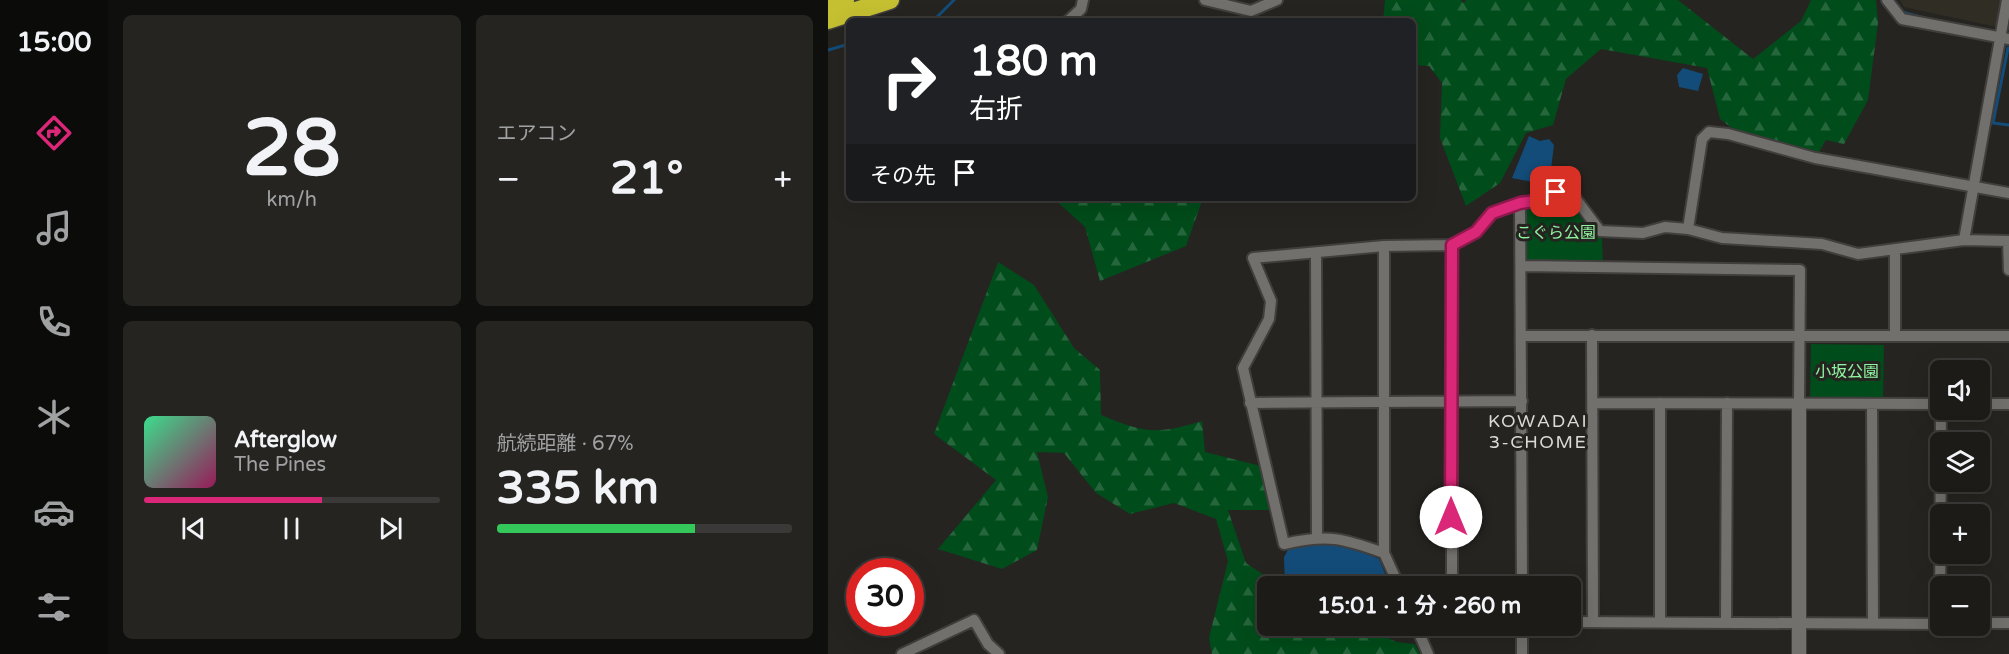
<!DOCTYPE html>
<html lang="ja">
<head>
<meta charset="utf-8">
<style>
	:root { --surface:#1c1b18; --page:#252421; --text:#f1f3f6; --muted:#a0a1a2; --line:#3a3937; --accent:#db2777 }
	body { margin:0; font-family:"Varela Round","Noto Sans JP",sans-serif; background:var(--page); color:var(--text); height:100vh; display:flex; flex-direction:column; font-size:22px; white-space:nowrap }
	* { box-sizing:border-box; margin:0 }
	p { font-size:20px; color:var(--muted) }
	.icon { flex:none; width:33px; height:33px; fill:none; stroke:currentColor; stroke-width:2; stroke-linecap:round; stroke-linejoin:round }
	.map { position:relative; flex:1; overflow:hidden }
	.sheet { display:flex; flex-direction:column; gap:15px; padding:15px; background:#0f0f0d; width:720px }
	.sheet>* { flex:none }
	.top-card { position:absolute; left:18px; top:18px; width:570px; height:183px; border-radius:9px; box-shadow:0 6px 24px #0002,0 0 0 2px var(--line); background:#202124; color:#fff; overflow:hidden }
	.buttons { position:absolute; left:1102px; top:360px; display:grid; gap:12px }
	.buttons a { display:grid; place-items:center; width:60px; height:60px; border-radius:9px; background:var(--surface); box-shadow:0 6px 24px #0002,0 0 0 2px var(--line); font-size:30px }
	.speed { position:absolute; left:18px; top:558px; display:flex; gap:12px; font-size:30px; font-weight:700; text-align:center }
	.speed>* { display:grid; place-content:center; width:78px; height:78px; border-radius:50%; background:var(--surface); box-shadow:0 6px 24px #0002,0 0 0 2px var(--line); line-height:1 }
	.speed .limit { border:9px solid #d22; background:#fff; color:#111 }
	.pin { position:absolute; display:grid; place-items:center; width:51px; height:51px; color:#fff; margin:-26px; border-radius:12px; box-shadow:0 3px 9px #0006 }
	.me { position:absolute; width:66px; margin:-33px; rotate:0deg; stroke-linejoin:round; filter:drop-shadow(0 0 4px #0008) }
	.turn { display:flex; align-items:center; gap:21px; height:126px; padding:0 24px; font-size:27px }
	.turn .icon { width:78px; height:78px; stroke-width:2.5 }
	.turn b { display:block; font-size:42px; line-height:51px }
	.then { display:flex; align-items:center; height:57px; padding:0 24px; background:#0003; gap:12px; font-size:22px }
	.big { font-size:45px; font-weight:700; line-height:1.1 }
	.sheet .tile { flex:1; display:flex; flex-direction:column; justify-content:center; gap:9px; min-width:0; padding:0 21px; border-radius:9px; background:var(--page) }
	.sheet .dial { align-items:center; gap:0 }
	.dial b { font-size:78px; line-height:1 }
	.song { display:flex; align-items:center; gap:18px }
	.cover { width:72px; height:72px; border-radius:9px; background:linear-gradient(135deg,hsl(150 70% 55%),hsl(330 70% 35%)) }
	.played { height:6px; border-radius:3px; background:linear-gradient(90deg,var(--accent) 60%,var(--line) 60%) }
	.keys { display:flex; justify-content:space-around; direction:ltr }
	.heat { display:flex; justify-content:space-between; align-items:center; font-size:33px; direction:ltr }
	.charge { height:9px; border-radius:4px; background:linear-gradient(90deg,#34c759 67%,var(--line) 0) }
	.sheet .tiles { flex:1; display:grid; gap:15px; grid-template-columns:repeat(2,1fr) }
	.trip { position:absolute; left:429px; top:576px; width:324px; height:60px; border-radius:9px; background:var(--surface); box-shadow:0 6px 24px #0002,0 0 0 2px var(--line); font-weight:700; line-height:60px; text-align:center }
	main { display:flex; flex:1; min-height:0 }
	.tabs { display:flex; flex-direction:column; width:108px; justify-content:space-around; align-items:center; background:#0b0b0a; color:var(--muted) }
	.tabs .icon { width:42px; height:42px }
	.tabs .selected { color:var(--accent) }
	.tabs b { font-size:27px; color:var(--text) }
	.map>svg:first-child { display:block }
	.built { fill:#302d24 }
	.green { fill:#004c1a }
	.forest { fill:url(#forest-firs) }
	.water { fill:#134c79 }
	.lines { fill:none; stroke-linecap:round; stroke-linejoin:round }
	.stream { stroke:#134c79; stroke-width:3 }
	.minor-casing { stroke:#403f3d; stroke-width:14 }
	.tertiary-casing { stroke:#403f3d; stroke-width:16 }
	.motorway-casing { stroke:#403f3d; stroke-width:21 }
	.minor { stroke:#72706c; stroke-width:10 }
	.tertiary { stroke:#72706c; stroke-width:14 }
	.motorway { stroke:#c5c031; stroke-width:18 }
	.route-casing { stroke:#8e194d; stroke-width:15 }
	.route { stroke:#db2777; stroke-width:10 }
	.labels { text-anchor:middle; dominant-baseline:central; stroke-width:6; stroke-linejoin:round; paint-order:stroke }
	.park-label { font-size:16px; fill:#8ff4a0; stroke:#252420 }
	.neighbourhood-label { font-size:18px; letter-spacing:1.5px; fill:#dbdad4; stroke:#252420 }
</style>
</head>
<body>
<main>
<nav class="tabs">
<b>15:00</b>
<svg class="icon selected" aria-label="directions" viewBox="0 0 24 24"><path d="M12 3l9 9-9 9-9-9zM9 14v-3h6M13 9l2 2-2 2"/></svg>
<svg class="icon" aria-label="music" viewBox="0 0 24 24"><path d="M9 18V5l10-2v13"/><circle cx="6" cy="18" r="3"/><circle cx="16" cy="16" r="3"/></svg>
<svg class="icon" aria-label="phone" viewBox="0 0 24 24"><path d="M5 4h4l2 5-3 2q2 4 5 5l2-3 5 2v4C11 20 4 13 5 4z"/></svg>
<svg class="icon" aria-label="climate" viewBox="0 0 24 24"><path d="M12 3v18M4 7l16 10M4 17L20 7"/></svg>
<svg class="icon" aria-label="car" viewBox="0 0 24 24"><path d="M5 17H2v-5l4-1 3-4h7l3 4 3 1v5h-3M9 17h6M6 11h13"/><circle cx="7" cy="17" r="2"/><circle cx="17" cy="17" r="2"/></svg>
<svg class="icon" aria-label="filters" viewBox="0 0 24 24"><path d="M4 7h16M4 17h16"/><circle cx="9" cy="7" r="2"/><circle cx="15" cy="17" r="2"/></svg>
</nav>
<section class="sheet">
<div class="tiles">
<div class="tile dial"><b>28</b><p>km/h</p></div>
<div class="tile"><p>エアコン</p>
<div class="heat"><a>−</a><b class="big">21°</b><a>+</a></div>
</div>
<div class="tile">
<div class="song"><i class="cover"></i><div><b>Afterglow</b><p>The Pines</p></div></div>
<div class="played"></div>
<div class="keys"><svg class="icon" aria-label="previous" viewBox="0 0 24 24"><path d="M18 5L8 12l10 7zM5 5v14"/></svg><svg class="icon" aria-label="pause" viewBox="0 0 24 24"><path d="M8 5v14M16 5v14"/></svg><svg class="icon" aria-label="next" viewBox="0 0 24 24"><path d="M6 5l10 7-10 7zM19 5v14"/></svg></div>
</div>
<div class="tile"><p>航続距離 · 67%</p><b class="big">335 km</b><div class="charge"></div></div>
</div>
</section>
<div class="map">
<svg width="1181" height="654" viewBox="0 0 1181 654">
	<defs>
		<pattern id="forest-firs" width="22" height="20" patternUnits="userSpaceOnUse" patternTransform="scale(1.5)"><rect width="22" height="20" fill="#004c1a"/><path d="M5 1l3.5 6h-7zM16 11l3.5 6h-7z" fill="#26663c"/></pattern>
	</defs>
	<rect width="100%" height="100%" fill="#252420"/>
	<path class="built" d="M1072 0H1174L1169 27 1076 7Z"/>
	<path class="green" d="M728 200 744 205 761 229 774 239 775 263H701L699 259 698 207Z
		M983 344 1056 345 1055 400 982 399Z"/>
	<path class="forest" d="M557 0H633L635 3 638 0H850L925 59 973 21 983 0H1048L1050 23 1040 100 1016 144 998 140 991 152 904 128 892 119 879 68 773 49 738 79 725 125 698 133 672 183 638 206 612 138 614 83 601 66 585 65V21H555Z
		M225 198H375L358 246 272 281 257 227Z
		M170 262 206 285 246 348 272 370 273 415C317 433 328 435 374 421L377 452 433 466 443 510H400L418 563 452 586H440V626H532L569 642 587 644 592 654H384L381 638 400 561 388 519 346 503 302 514 268 493 236 453 209 452 220 497 209 550 174 569 110 549 168 480 106 434Z"/>
	<path class="water" d="M855 68 875 74 870 91 851 87 849 75Z
		M701 136 712 141 721 139 726 145 721 185 684 178Z
		M493 543 525 548 551 559 562 586H457L456 557 461 548Z"/>
	<g class="lines">
		<path class="stream" d="M1074 12 1096 18
			M100 21 108 18 126 0
			M1180 48 1165 123 1181 125
			M0 50 21 44"/>
		<g class="minor-casing">
			<path id="minor" d="M377 0 423 11 449 0
				M1059 0 1074 19 1181 39
				M240 21 253 9 255 0
				M692 203 694 586
				M860 229 874 139 881 132 900 134 987 158 1181 193
				M1136 240 1179 0
				M1180 241 1181 270
				M556 246V553L571 586
				M488 253 489 537
				M693 266 972 270 971 403
				M764 335 765 622
				M1067 335V250
				M694 336H1181
				M422 403 694 401
				M765 403 1113 404
				M1044 404 1045 624
				M1152 404H1181
				M556 553C514 538 500 534 456 544L415 368 441 319 443 301 425 258 556 246 624 245 648 232 664 213 692 203 714 200 728 192 748 199 772 231 815 233 837 227 860 229 894 238 994 244 1030 254 1136 240 1181 241
				M624 586V245
				M742 622 1113 624
				M832 622V403
				M898 623 899 403
				M1152 623H1181
				M1112 624 1113 404
				M588 626 600 654
				M694 626V654
				M74 654 146 620 160 644 171 654"/>
		</g>
		<g class="tertiary-casing">
			<path id="tertiary" d="M971 654V403"/>
		</g>
		<g class="motorway-casing">
			<path id="motorway" d="M0 5 17 0
				M0 20 62 0"/>
		</g>
		<use href="#minor" class="minor"/>
		<use href="#tertiary" class="tertiary"/>
		<use href="#motorway" class="motorway"/>
	</g>
	<g class="lines">
		<g class="route-casing">
			<path id="route" d="M623 517 624 245 648 232 664 213 692 203 714 200 728 192"/>
		</g>
		<use href="#route" class="route"/>
	</g>
	<g class="labels">
		<g class="park-label">
			<text x="728" y="233">こぐら公園</text>
			<text x="1019" y="372">小坂公園</text>
		</g>
		<g class="neighbourhood-label">
			<text x="710" y="421">KOWADAI<tspan x="710" dy="21">3-CHOME</tspan></text>
		</g>
	</g>
</svg>
<div class="buttons">
<a><svg class="icon" aria-label="sound" viewBox="0 0 24 24"><path d="M4 9h4l5-4v14l-5-4H4zM17 9q2 3 0 6"/></svg></a>
<a><svg class="icon" aria-label="layers" viewBox="0 0 24 24"><path d="M12 4l9 5-9 5-9-5zM3 14l9 5 9-5"/></svg></a>
<a>+</a>
<a>−</a>
</div>
<div class="speed"><div class="limit">30</div></div>
<div class="pin" style="left:728px;top:192px;background:#d93025"><svg class="icon" aria-label="arrive" viewBox="0 0 24 24"><path d="M6 21V4h12l-3 4 3 4H6"/></svg></div>
<svg class="me" style="left:623px;top:517px" viewBox="-20 -20 40 40"><circle r="19" fill="#fff"/><path d="M0-13L10 11 0 6-10 11z" fill="#db2777"/></svg>
<div class="trip">15:01 · 1 分 · 260 m</div>
<div class="top-card">
<div class="turn"><svg class="icon" aria-label="right" viewBox="0 0 24 24"><path d="M7 20v-9h11M14 6l5 5-5 5"/></svg><div><b>180 m</b>右折</div></div>
<div class="then">その先<svg class="icon" aria-label="arrive" viewBox="0 0 24 24"><path d="M6 21V4h12l-3 4 3 4H6"/></svg></div>
</div>
</div>
</main>
</body>
</html>
